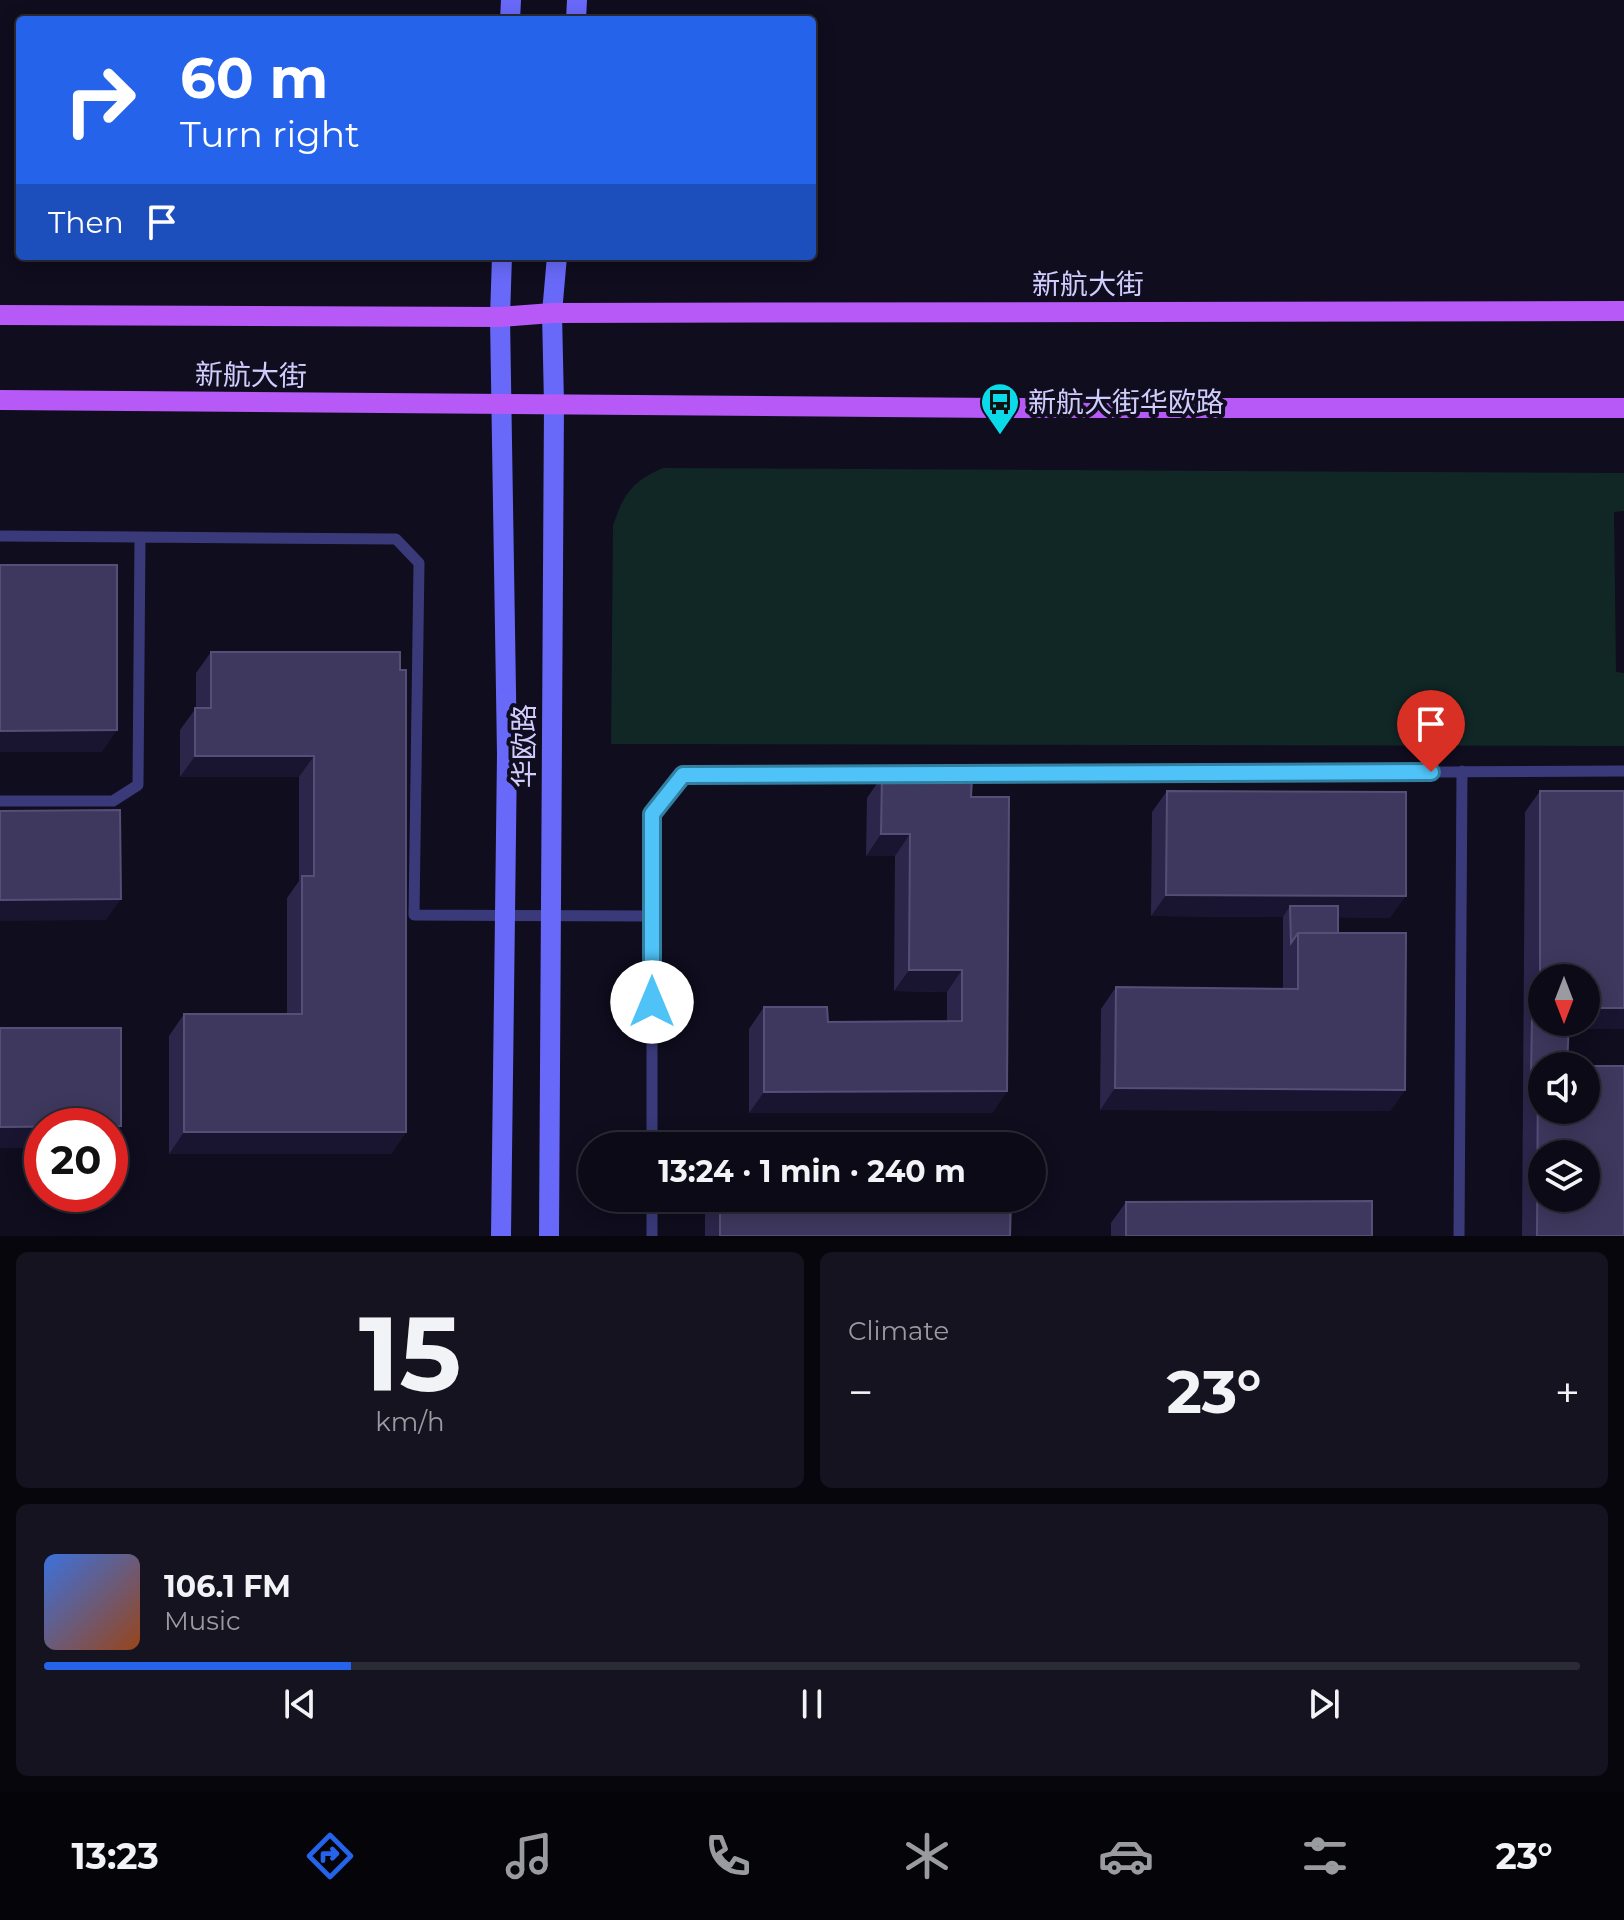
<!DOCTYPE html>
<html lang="en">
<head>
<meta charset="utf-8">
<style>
	:root { --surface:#0b0a16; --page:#14131f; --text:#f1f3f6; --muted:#9a9aa1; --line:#2b2b35; --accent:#2563eb }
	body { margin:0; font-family:Montserrat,"Noto Sans SC",sans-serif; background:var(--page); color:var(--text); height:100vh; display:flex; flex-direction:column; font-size:30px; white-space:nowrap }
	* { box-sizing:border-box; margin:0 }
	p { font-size:26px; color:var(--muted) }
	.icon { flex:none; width:44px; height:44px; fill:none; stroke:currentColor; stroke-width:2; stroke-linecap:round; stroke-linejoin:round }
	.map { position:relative; height:1236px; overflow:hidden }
	.side { display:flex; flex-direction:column; gap:16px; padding:16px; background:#06060c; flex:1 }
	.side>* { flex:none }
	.guide { position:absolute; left:16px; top:16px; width:800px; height:244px; border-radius:8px; box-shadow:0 4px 20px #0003,0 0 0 2px var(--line); background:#2563eb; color:#fff; overflow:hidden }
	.needle { width:52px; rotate:180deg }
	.fabs { position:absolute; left:1528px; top:964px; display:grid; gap:16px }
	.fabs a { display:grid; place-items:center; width:72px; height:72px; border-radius:50%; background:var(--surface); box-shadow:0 4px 20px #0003,0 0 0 2px var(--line); font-size:40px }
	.speed { position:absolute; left:24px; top:1108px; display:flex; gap:16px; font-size:40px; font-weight:700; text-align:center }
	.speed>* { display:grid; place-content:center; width:104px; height:104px; border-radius:50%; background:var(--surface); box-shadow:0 4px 20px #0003,0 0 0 2px var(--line); line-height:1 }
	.speed .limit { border:12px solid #d22; background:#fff; color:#111 }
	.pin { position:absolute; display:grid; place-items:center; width:68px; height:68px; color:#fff; margin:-82px -34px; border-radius:50% 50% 50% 0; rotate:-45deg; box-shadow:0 0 8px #0007 }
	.pin .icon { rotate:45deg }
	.me { position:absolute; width:88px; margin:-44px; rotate:0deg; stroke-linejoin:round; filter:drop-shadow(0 0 6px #0008) }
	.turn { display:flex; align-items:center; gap:28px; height:168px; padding:0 32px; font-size:36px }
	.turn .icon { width:104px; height:104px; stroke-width:2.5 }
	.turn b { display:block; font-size:56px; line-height:68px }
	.then { display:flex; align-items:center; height:76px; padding:0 32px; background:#0003; gap:16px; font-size:30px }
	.big { font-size:60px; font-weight:700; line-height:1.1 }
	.side .tile { flex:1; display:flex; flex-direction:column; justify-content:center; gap:12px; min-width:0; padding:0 28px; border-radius:12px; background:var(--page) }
	.side .dial { align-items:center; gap:0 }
	.dial b { font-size:104px; line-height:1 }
	.song { display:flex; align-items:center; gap:24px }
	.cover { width:96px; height:96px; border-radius:12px; background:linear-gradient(135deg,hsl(220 70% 55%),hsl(20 70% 35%)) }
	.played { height:8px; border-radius:4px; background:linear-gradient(90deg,var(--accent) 20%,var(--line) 20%) }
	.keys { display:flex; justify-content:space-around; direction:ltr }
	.heat { display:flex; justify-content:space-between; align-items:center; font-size:44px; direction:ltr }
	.side .tiles { flex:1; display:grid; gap:16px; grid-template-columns:1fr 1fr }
	.tile:last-child { grid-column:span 2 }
	.trip { position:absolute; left:578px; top:1132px; width:468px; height:80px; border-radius:40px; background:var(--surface); box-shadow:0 4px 20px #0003,0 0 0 2px var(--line); font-weight:700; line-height:80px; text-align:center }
	.menu { display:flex; height:128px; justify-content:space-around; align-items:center; background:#040409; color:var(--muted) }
	.menu .icon { width:56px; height:56px }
	.menu .active { color:var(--accent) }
	.menu b { font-size:36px; color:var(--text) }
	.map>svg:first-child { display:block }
	.garden { fill:#102726 }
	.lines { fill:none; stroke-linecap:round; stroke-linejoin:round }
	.service { stroke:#3a3a7b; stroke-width:11 }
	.secondary { stroke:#6869f8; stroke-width:20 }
	.primary { stroke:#b659f7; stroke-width:20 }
	.wall { fill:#2c264b }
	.shaded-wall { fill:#191531 }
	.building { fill:#3e385e; stroke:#554f77; stroke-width:2; fill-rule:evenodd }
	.route-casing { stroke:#337fa1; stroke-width:20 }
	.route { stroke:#4fc3f7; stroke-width:14 }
	.labels { text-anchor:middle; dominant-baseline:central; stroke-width:8; stroke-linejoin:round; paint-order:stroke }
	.street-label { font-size:28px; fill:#d0ccfd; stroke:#0f0d1e }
	.poi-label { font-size:28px; fill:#d0ccfd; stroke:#0f0d1e; text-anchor:start }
</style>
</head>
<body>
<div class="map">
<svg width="1624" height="1236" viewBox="0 0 1624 1236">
	<rect width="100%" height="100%" fill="#0f0d1e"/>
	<path class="garden" d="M663 468 1624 473V511L1614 512 1616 672 1624 673V746L611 744 613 526C623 495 632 481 663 468Z"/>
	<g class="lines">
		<path class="service" d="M0 536 140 537 138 785 113 801H0
			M140 537 396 539 419 563 414 915 652 916
			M652 1146V814L683 775 1624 771
			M652 1198V1236
			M1459 1236 1462 771"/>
		<path class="secondary" d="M510 20 511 0
			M576 20 577 0
			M501 1236 507 754 500 317 502 256
			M549 1236 554 404 552 313 557 256"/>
		<path class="primary" d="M0 315 500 317 552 313 1624 311
			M0 400 998 408H1624"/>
	</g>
	<path class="wall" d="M211 652H400L406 1132 391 1154H169V1036L184 1014H287V898L299 881V777H180V730L196 708V673Z
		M882 776 971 797 1007 1091 992 1113H749V1029L764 1007 828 1022 947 1021V992L894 991 895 856H866L867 798Z
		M1167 791 1390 918 1338 917V933L1405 1090 1390 1111 1100 1110 1101 1009 1116 987 1283 989V917L1151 916 1152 812Z
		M1540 791H1624V1029H1568L1567 1066 1624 1236H1522L1525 812Z
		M717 1198H1011L1010 1236H705V1215Z
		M1126 1202 1372 1236H1111V1223Z"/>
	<path class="shaded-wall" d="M117 730 102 752H0V731Z
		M195 756H314L299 777H180Z
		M881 834H910L895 856H866Z
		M1166 895 1406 896 1390 918 1290 917V906L1283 917 1151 916Z
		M121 899 106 920 0 921V900Z
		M909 970H962L947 992 894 991Z
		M1540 1008H1542V1022H1586V1008H1624V1029H1532V1018Z
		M1115 1088 1405 1090 1390 1111 1100 1110Z
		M1007 1091 992 1113H749L764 1092Z
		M110 1126H121L110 1142Z
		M0 1127H42V1148H0Z
		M184 1132H406L391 1154H169Z"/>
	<path class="building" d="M0 565H117V730L0 731Z
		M211 652H400V670H406V1132H184V1014H302V876H314V756H195V708H211Z
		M882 776 972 777 971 797H1009L1007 1091 764 1092V1007H827L828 1022 962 1021V970H909L910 834H881Z
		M1167 791 1406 792V896L1166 895Z
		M1540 791H1624V1008H1586V978H1542V1008H1540Z
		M120 810 121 899 0 900V811Z
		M1290 906H1338V933H1298L1291 943Z
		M1298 933H1406L1405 1090 1115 1088 1116 987 1298 989Z
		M1532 1018H1542V1022H1569L1567 1066H1538L1531 1076Z
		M0 1028H121V1126L0 1127Z
		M1538 1066H1542V1110H1586V1066H1624V1236H1537ZM1542 1154H1586V1198H1542Z
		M720 1198H1011L1010 1236H720Z
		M1372 1201V1236H1126V1202Z"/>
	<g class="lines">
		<g class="route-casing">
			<path id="route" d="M652 1002V814L683 775 1431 772"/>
		</g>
		<use href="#route" class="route"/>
	</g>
	<defs>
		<g id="bus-pin" transform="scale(2)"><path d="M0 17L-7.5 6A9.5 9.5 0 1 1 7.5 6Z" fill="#0bdbe9" stroke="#0f0d1e"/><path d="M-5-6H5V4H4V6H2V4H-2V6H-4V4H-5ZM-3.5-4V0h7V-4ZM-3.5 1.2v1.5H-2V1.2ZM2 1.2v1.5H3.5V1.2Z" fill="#111"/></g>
	</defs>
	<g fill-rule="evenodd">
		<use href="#bus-pin" x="1000" y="402"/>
	</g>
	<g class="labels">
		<g class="street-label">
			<text x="1088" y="284">新航大街</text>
			<text transform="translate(251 375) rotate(1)">新航大街</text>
			<text transform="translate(524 746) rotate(-90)">华欧路</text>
		</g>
		<g class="poi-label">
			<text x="1028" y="402">新航大街华欧路</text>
		</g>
	</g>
</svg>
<div class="fabs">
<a><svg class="needle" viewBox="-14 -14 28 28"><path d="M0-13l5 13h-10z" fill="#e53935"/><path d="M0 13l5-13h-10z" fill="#9a9aa1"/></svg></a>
<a><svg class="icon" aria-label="sound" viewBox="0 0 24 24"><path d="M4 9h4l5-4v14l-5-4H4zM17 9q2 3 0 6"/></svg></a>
<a><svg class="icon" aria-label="layers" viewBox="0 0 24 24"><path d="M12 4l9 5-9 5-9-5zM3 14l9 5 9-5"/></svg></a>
</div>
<div class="speed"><div class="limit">20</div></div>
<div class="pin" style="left:1431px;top:772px;background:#d93025"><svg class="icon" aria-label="arrive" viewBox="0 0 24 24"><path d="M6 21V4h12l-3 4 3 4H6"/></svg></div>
<svg class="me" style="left:652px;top:1002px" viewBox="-20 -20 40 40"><circle r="19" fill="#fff"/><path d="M0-13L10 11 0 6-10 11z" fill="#4fc3f7"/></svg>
<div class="trip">13:24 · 1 min · 240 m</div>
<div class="guide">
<div class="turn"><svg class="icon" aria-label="right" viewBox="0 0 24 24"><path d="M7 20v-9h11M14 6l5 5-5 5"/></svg><div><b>60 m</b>Turn right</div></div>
<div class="then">Then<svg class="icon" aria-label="arrive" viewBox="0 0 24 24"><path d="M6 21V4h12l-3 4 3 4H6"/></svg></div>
</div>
</div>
<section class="side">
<div class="tiles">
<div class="tile dial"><b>15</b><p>km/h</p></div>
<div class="tile"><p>Climate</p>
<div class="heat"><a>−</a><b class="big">23°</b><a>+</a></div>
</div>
<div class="tile">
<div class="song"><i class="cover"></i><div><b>106.1 FM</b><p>Music</p></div></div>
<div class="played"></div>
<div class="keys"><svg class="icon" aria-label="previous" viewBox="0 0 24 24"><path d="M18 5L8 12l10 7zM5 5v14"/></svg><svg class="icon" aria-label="pause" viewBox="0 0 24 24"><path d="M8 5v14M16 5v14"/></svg><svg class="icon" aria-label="next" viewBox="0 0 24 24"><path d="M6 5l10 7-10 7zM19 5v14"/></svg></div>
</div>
</div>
</section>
<nav class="menu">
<b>13:23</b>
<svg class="icon active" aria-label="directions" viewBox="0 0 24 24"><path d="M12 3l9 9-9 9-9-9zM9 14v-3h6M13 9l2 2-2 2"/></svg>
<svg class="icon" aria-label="music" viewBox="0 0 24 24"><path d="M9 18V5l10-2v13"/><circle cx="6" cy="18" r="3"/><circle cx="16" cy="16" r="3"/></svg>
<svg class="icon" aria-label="phone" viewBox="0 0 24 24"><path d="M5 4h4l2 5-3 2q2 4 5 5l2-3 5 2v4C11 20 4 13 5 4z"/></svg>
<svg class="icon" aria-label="climate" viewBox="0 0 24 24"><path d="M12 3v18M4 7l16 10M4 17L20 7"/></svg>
<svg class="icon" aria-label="car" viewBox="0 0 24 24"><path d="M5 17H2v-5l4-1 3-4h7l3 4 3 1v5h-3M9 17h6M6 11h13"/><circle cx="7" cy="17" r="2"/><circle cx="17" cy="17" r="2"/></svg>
<svg class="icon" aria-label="filters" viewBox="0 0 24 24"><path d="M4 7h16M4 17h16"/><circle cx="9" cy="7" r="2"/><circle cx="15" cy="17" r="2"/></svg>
<b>23°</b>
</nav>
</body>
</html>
